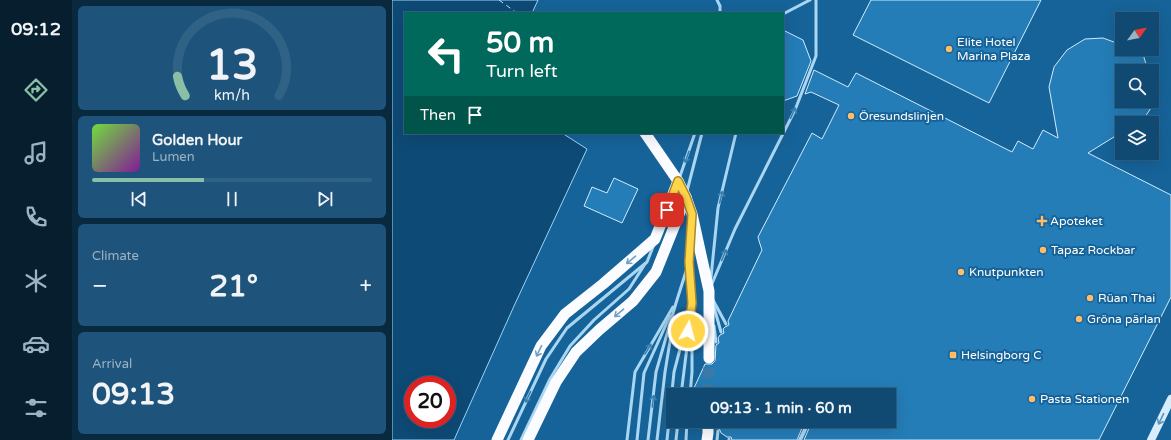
<!DOCTYPE html>
<meta charset="utf-8">
<style>
:root{--surface:#104a73;--page:#1e547b;--text:#f1f3f6;--muted:#9cb3c4;--line:#306285;--accent:#8abfa5}
body{margin:0;font-family:"Varela Round",sans-serif;background:var(--page);color:var(--text);height:100vh;display:flex;flex-direction:column;font-size:15px;white-space:nowrap}
*{box-sizing:border-box;margin:0}
p{font-size:13px;color:var(--muted)}
.icon{flex:none;width:22px;height:22px;fill:none;stroke:currentColor;stroke-width:2;stroke-linecap:round;stroke-linejoin:round}
.map{position:relative;flex:1;overflow:hidden}
.details{display:flex;flex-direction:column;gap:6px;padding:6px;background:#09293f;width:320px}
.details>*{flex:none}
.guide{position:absolute;left:12px;top:12px;width:380px;height:122px;border-radius:0px;box-shadow:0 4px 16px #0002,0 0 0 1px var(--line);background:#00695c;color:#fff;overflow:hidden}
.needle{width:26px;rotate:57deg}
.buttons{position:absolute;left:723px;top:12px;display:grid;gap:8px}
.buttons a{display:grid;place-items:center;width:44px;height:44px;border-radius:0px;background:var(--surface);box-shadow:0 4px 16px #0002,0 0 0 1px var(--line);font-size:20px}
.speed{position:absolute;left:12px;top:376px;display:flex;gap:8px;font-size:20px;font-weight:700;text-align:center}
.speed>*{display:grid;place-content:center;width:52px;height:52px;border-radius:50%;background:var(--surface);box-shadow:0 4px 16px #0002,0 0 0 1px var(--line);line-height:1}
.speed .limit{border:6px solid #d22;background:#fff;color:#111}
.pin{position:absolute;display:grid;place-items:center;width:34px;height:34px;color:#fff;margin:-17px;border-radius:8px;box-shadow:0 2px 6px #0006}
.me{position:absolute;width:44px;margin:-22px;rotate:7deg;stroke-linejoin:round;filter:drop-shadow(0 0 3px #0008)}
.turn{display:flex;align-items:center;gap:14px;height:84px;padding:0 16px;font-size:18px}
.turn .icon{width:52px;height:52px;stroke-width:2.5}
.turn b{display:block;font-size:28px;line-height:34px}
.then{display:flex;align-items:center;height:38px;padding:0 16px;background:#0003;gap:8px;font-size:15px}
.big{font-size:30px;font-weight:700;line-height:1.1}
.details .tile{flex:1;display:flex;flex-direction:column;justify-content:center;gap:6px;min-width:0;padding:0 14px;border-radius:6px;background:var(--page)}
.details .dial{align-items:center;gap:0}
.dial svg{height:104px;overflow:visible;fill:none;stroke:var(--line);stroke-width:7;stroke-linecap:round;text-anchor:middle}
.dial text{fill:var(--text);stroke:none}
.song{display:flex;align-items:center;gap:12px}
.cover{width:48px;height:48px;border-radius:6px;background:linear-gradient(135deg,hsl(100 70% 55%),hsl(290 70% 35%))}
.played{height:4px;border-radius:2px;background:linear-gradient(90deg,var(--accent) 40%,var(--line) 40%)}
.keys{display:flex;justify-content:space-around;direction:ltr}
.heat{display:flex;justify-content:space-between;align-items:center;font-size:22px;direction:ltr}
.trip{position:absolute;left:274px;top:388px;width:230px;height:40px;border-radius:0px;background:var(--surface);box-shadow:0 4px 16px #0002,0 0 0 1px var(--line);font-weight:700;line-height:40px;text-align:center}
main{display:flex;flex:1;min-height:0}
.tab-bar{display:flex;flex-direction:column;width:72px;justify-content:space-around;align-items:center;background:#061e2e;color:var(--muted)}
.tab-bar .icon{width:28px;height:28px}
.tab-bar .active{color:var(--accent)}
.tab-bar b{font-size:18px;color:var(--text)}
.map>svg:first-child{display:block}
.water{fill:#0e4a76;stroke:#9cd3f5;fill-rule:evenodd}
.lines{fill:none;stroke-linecap:round;stroke-linejoin:round}
.ferry{stroke:#b6dff9;stroke-width:1;stroke-dasharray:5 4;stroke-linecap:butt}
.building{fill:#247db7;stroke:#d1ebfc}
.trunk-tunnel{stroke:#397aa8;stroke-width:11;stroke-dasharray:11 5.5;stroke-linecap:butt}
.service{stroke:#a9d6f2;stroke-width:3}
.minor{stroke:#a9d6f2;stroke-width:4}
.secondary{stroke:#d8edfc;stroke-width:8}
.trunk{stroke:#fafcff;stroke-width:11}
.oneway{stroke:#3b80af}
.oneway2{stroke:#71a0c2}
.oneway3{stroke:#5a93bc}
.route-casing{stroke:#a68a30;stroke-width:10}
.route{stroke:#ffd54a;stroke-width:7}
.poi-dot{fill:#ffbd6a;stroke:#166399;stroke-width:1.5}
.labels{text-anchor:middle;dominant-baseline:central;stroke-width:4;stroke-linejoin:round;paint-order:stroke}
.poi-label{font-size:12px;fill:#fff;stroke:#166399;text-anchor:start}
</style>
<main>
<nav class="tab-bar">
<b>09:12</b>
<svg class="icon active" aria-label="directions" viewBox="0 0 24 24"><path d="M12 3l9 9-9 9-9-9zM9 14v-3h6M13 9l2 2-2 2"/></svg>
<svg class="icon" aria-label="music" viewBox="0 0 24 24"><path d="M9 18V5l10-2v13"/><circle cx="6" cy="18" r="3"/><circle cx="16" cy="16" r="3"/></svg>
<svg class="icon" aria-label="phone" viewBox="0 0 24 24"><path d="M5 4h4l2 5-3 2q2 4 5 5l2-3 5 2v4C11 20 4 13 5 4z"/></svg>
<svg class="icon" aria-label="climate" viewBox="0 0 24 24"><path d="M12 3v18M4 7l16 10M4 17L20 7"/></svg>
<svg class="icon" aria-label="car" viewBox="0 0 24 24"><path d="M5 17H2v-5l4-1 3-4h7l3 4 3 1v5h-3M9 17h6M6 11h13"/><circle cx="7" cy="17" r="2"/><circle cx="17" cy="17" r="2"/></svg>
<svg class="icon" aria-label="filters" viewBox="0 0 24 24"><path d="M4 7h16M4 17h16"/><circle cx="9" cy="7" r="2"/><circle cx="15" cy="17" r="2"/></svg>
</nav>
<section class="details">
<div class="tile dial"><svg viewBox="0 0 100 80">
<path d="M14 69A42 42 0 1 1 86 69"/>
<path d="M14 69A42 42 0 0 1 8 54" stroke="#8abfa5"/>
<text x="50" y="56" font-size="32" font-weight="700">13</text>
<text x="50" y="72" font-size="11">km/h</text>
</svg></div>
<div class="tile">
<div class="song"><i class="cover"></i><div><b>Golden Hour</b><p>Lumen</p></div></div>
<div class="played"></div>
<div class="keys"><svg class="icon" aria-label="previous" viewBox="0 0 24 24"><path d="M18 5L8 12l10 7zM5 5v14"/></svg><svg class="icon" aria-label="pause" viewBox="0 0 24 24"><path d="M8 5v14M16 5v14"/></svg><svg class="icon" aria-label="next" viewBox="0 0 24 24"><path d="M6 5l10 7-10 7zM19 5v14"/></svg></div>
</div>
<div class="tile"><p>Climate</p>
<div class="heat"><a>−</a><b class="big">21°</b><a>+</a></div>
</div>
<div class="tile"><p>Arrival</p><b class="big">09:13</b></div>
</section>
<div class="map">
<svg width="779" height="440" viewBox="0 0 779 440">
<rect width="100%" height="100%" fill="#166399"/>
<path class="water" d="M0,0h146l-6,13h-127v120h157l25,16 -73,157 -60,134h-62zM21,385h34v34h-34z"/>
<g class="lines">
<polyline class="ferry" points="107,0 125,13"/>
</g>
<g class="building">
<polygon points="479,0 649,0 597,103 461,35"/>
<polygon points="391,30 411,40 419,61 405,96 391,101"/>
<polygon points="711,38 730,45 730,49 739,49 751,54 756,71 730,71 730,101 760,101 760,86 762,94 759,108 753,117 743,123 730,123 730,132 696,153 779,195 779,297 707,440 412,440 420,421 497,421 497,395 301,395 302,388 313,364 320,364 323,361 324,345 327,343 326,338 328,335 332,333 331,329 333,327 337,325 336,321 370,250 367,241 366,237 420,133 430,139 447,105 419,92 413,94 422,70 456,87 464,73 620,152 626,141 641,149 651,130 666,138 657,87 662,67 675,50 693,39"/>
<polygon points="222,178 246,189 230,223 192,206 200,187 215,193"/>
<polygon points="323,421 413,421 405,440 340,440 339,437 335,437 329,433 327,428 323,428"/>
</g>
<g class="lines">
<polyline class="trunk-tunnel" points="316,395 317,358"/>
<g class="service">
<polyline points="325,0 328,6 328,13"/>
<polyline points="391,14 418,0"/>
<polyline points="287,179 303,133"/>
<polyline points="295,191 310,133"/>
<polyline points="298,264 300,304"/>
<polyline points="319,277 326,208 344,133"/>
<polyline points="319,286 343,229 403,110 424,56 424,0"/>
<polyline points="321,300 334,324"/>
<polyline points="322,307 329,332"/>
<polyline points="322,326 324,342"/>
<polyline points="289,395 299,315"/>
<polyline points="298,395 300,372 300,309"/>
<polyline points="116,440 154,359 175,328 255,262 261,247"/>
<polyline points="129,440 158,379 178,346 202,320 237,289 253,264"/>
<polyline points="235,440 243,372 281,307"/>
<polyline points="245,440 252,373 278,316"/>
<polyline points="256,440 264,372 284,303 297,262 299,231"/>
<polyline points="265,440 273,372 282,317"/>
<polyline points="275,440 282,372 300,303"/>
<polyline points="284,440 286,421"/>
<polyline points="294,440 295,421"/>
<polyline points="325,440 326,431"/>
<polyline points="337,440 337,439"/>
</g>
<polyline class="minor" points="408,440 417,421"/>
<polyline class="secondary" points="759,440 779,399"/>
<g class="trunk">
<polyline points="253,133 286,181 294,197 300,214 317,291 317,358"/>
<polyline points="105,440 149,346 173,314 211,284 263,239 286,181"/>
<polyline points="136,440 164,382 184,352 207,330 241,301 264,272 294,197"/>
<polyline points="315,440 316,433 316,423"/>
</g>
</g>
<defs><path id="oneway-shaft" d="M-6 0H5M1.5-3L5.5 0L1.5 3" fill="none" stroke-width="1.6" stroke-linecap="round" stroke-linejoin="round"/></defs>
<g class="oneway">
<use href="#oneway-shaft" transform="translate(401 113) rotate(-65)"/>
<use href="#oneway-shaft" transform="translate(295 157) rotate(109)"/>
<use href="#oneway-shaft" transform="translate(329 197) rotate(-77)"/>
<use href="#oneway-shaft" transform="translate(332 255) rotate(-67)"/>
<use href="#oneway-shaft" transform="translate(256 349) rotate(-59)"/>
<use href="#oneway-shaft" transform="translate(136 397) rotate(115)"/>
<use href="#oneway-shaft" transform="translate(261 401) rotate(-83)"/>
</g>
<g class="oneway2">
<use href="#oneway-shaft" transform="translate(239 260) rotate(140)"/>
<use href="#oneway-shaft" transform="translate(227 313) rotate(140)"/>
<use href="#oneway-shaft" transform="translate(147 351) rotate(116)"/>
</g>
<use class="oneway3" href="#oneway-shaft" transform="translate(769 419) rotate(116)"/>
<g class="lines">
<defs>
<polyline id="route" points="275,210 286,181 294,197 300,214 297,262 300,303 296,331"/>
</defs>
<use href="#route" class="route-casing"/>
<use href="#route" class="route"/>
</g>
<g class="poi-dot">
<circle cx="557" cy="49" r="4"/>
<circle cx="459" cy="116" r="4"/>
<path d="M648 215h4v4h4v4h-4v4h-4v-4h-4v-4h4z"/>
<circle cx="651" cy="250" r="4"/>
<circle cx="569" cy="272" r="4"/>
<circle cx="698" cy="298" r="4"/>
<circle cx="687" cy="319" r="4"/>
<rect x="557" y="351" width="8" height="8" rx="2"/>
<circle cx="640" cy="399" r="4"/>
</g>
<g class="labels">
<g class="poi-label">
<text x="565" y="42">Elite Hotel<tspan x="565" dy="14">Marina Plaza</tspan></text>
<text x="467" y="116">Öresundslinjen</text>
<text x="658" y="221">Apoteket</text>
<text x="659" y="250">Tapaz Rockbar</text>
<text x="577" y="272">Knutpunkten</text>
<text x="706" y="298">Rüan Thai</text>
<text x="695" y="319">Gröna pärlan</text>
<text x="569" y="355">Helsingborg C</text>
<text x="648" y="399">Pasta Stationen</text>
</g>
</g>
</svg>
<div class="buttons">
<a><svg class="needle" viewBox="-14 -14 28 28"><path d="M0-13l5 13h-10z" fill="#e53935"/><path d="M0 13l5-13h-10z" fill="#9cb3c4"/></svg></a>
<a><svg class="icon" aria-label="search" viewBox="0 0 24 24"><circle cx="10" cy="10" r="6"/><path d="M15 15l6 6"/></svg></a>
<a><svg class="icon" aria-label="layers" viewBox="0 0 24 24"><path d="M12 4l9 5-9 5-9-5zM3 14l9 5 9-5"/></svg></a>
</div>
<div class="speed"><div class="limit">20</div></div>
<div class="pin" style="left:275px;top:210px;background:#d93025"><svg class="icon" aria-label="arrive" viewBox="0 0 24 24"><path d="M6 21V4h12l-3 4 3 4H6"/></svg></div>
<svg class="me" style="left:296px;top:331px" viewBox="-20 -20 40 40"><circle r="17" fill="#ffd54a" stroke="#fff" stroke-width="3"/><path d="M0-11L8 9 0 5-8 9z" fill="#fff"/></svg>
<div class="trip">09:13 · 1 min · 60 m</div>
<div class="guide">
<div class="turn"><svg class="icon" aria-label="left" viewBox="0 0 24 24"><path d="M17 20v-9H6M10 6l-5 5 5 5"/></svg><div><b>50 m</b>Turn left</div></div>
<div class="then">Then<svg class="icon" aria-label="arrive" viewBox="0 0 24 24"><path d="M6 21V4h12l-3 4 3 4H6"/></svg></div>
</div>
</div>
</main>
